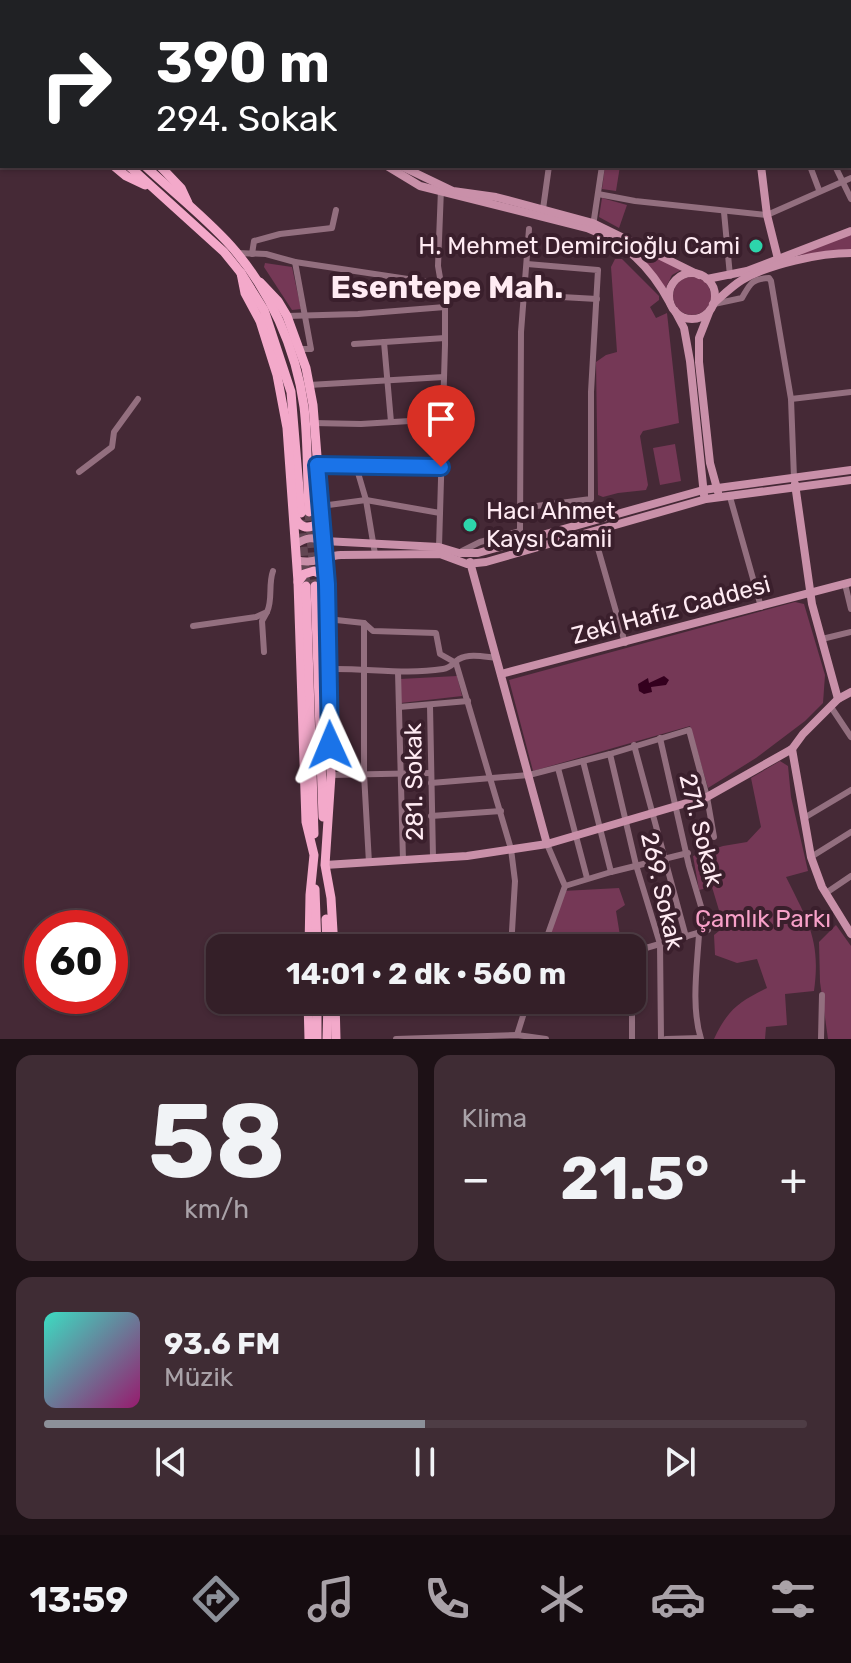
<!DOCTYPE html>
<html lang="tr">
<meta charset="utf-8">
<style>
:root{--surface:#341f28;--page:#3f2c34;--text:#f1f3f6;--muted:#a9a2a8;--line:#4e3d45;--accent:#8c9099}
body{margin:0;font-family:Rubik,sans-serif;background:var(--page);color:var(--text);height:100vh;display:flex;flex-direction:column;font-size:30px;white-space:nowrap}
*{box-sizing:border-box;margin:0}
p{font-size:26px;color:var(--muted)}
.icon{flex:none;width:44px;height:44px;fill:none;stroke:currentColor;stroke-width:2;stroke-linecap:round;stroke-linejoin:round}
.map{position:relative;height:1039px;overflow:hidden}
.sheet{display:flex;flex-direction:column;gap:16px;padding:16px;background:#1d1116;flex:1}
.sheet>*{flex:none}
.top-card{position:absolute;left:0px;top:0px;width:852px;height:168px;box-shadow:0 2px 6px #0004,0 0 0 2px var(--line);background:#202124;color:#fff;overflow:hidden}
.speed{position:absolute;left:24px;top:910px;display:flex;gap:16px;font-size:40px;font-weight:700;text-align:center}
.speed>*{display:grid;place-content:center;width:104px;height:104px;border-radius:50%;background:var(--surface);box-shadow:0 2px 6px #0004,0 0 0 2px var(--line);line-height:1}
.speed .limit{border:12px solid #d22;background:#fff;color:#111}
.pin{position:absolute;display:grid;place-items:center;width:68px;height:68px;color:#fff;margin:-82px -34px;border-radius:50% 50% 50% 0;rotate:-45deg;box-shadow:0 0 8px #0007}
.pin .icon{rotate:45deg}
.me{position:absolute;width:88px;margin:-44px;rotate:359deg;stroke-linejoin:round;filter:drop-shadow(0 0 6px #0008)}
.turn{display:flex;align-items:center;gap:28px;height:168px;padding:0 24px;font-size:36px}
.turn .icon{width:104px;height:104px;stroke-width:2.5}
.turn b{display:block;font-size:56px;line-height:68px}
.big{font-size:60px;font-weight:700;line-height:1.1}
.sheet .widget{flex:1;display:flex;flex-direction:column;justify-content:center;gap:12px;min-width:0;padding:0 28px;border-radius:16px;background:var(--page)}
.sheet .dial{align-items:center;gap:0}
.dial b{font-size:104px;line-height:1}
.song{display:flex;align-items:center;gap:24px}
.cover{width:96px;height:96px;border-radius:12px;background:linear-gradient(135deg,hsl(170 70% 55%),hsl(320 70% 35%))}
.played{height:8px;border-radius:4px;background:linear-gradient(90deg,var(--accent) 50%,var(--line) 50%)}
.keys{display:flex;justify-content:space-around;direction:ltr}
.heat{display:flex;justify-content:space-between;align-items:center;font-size:44px;direction:ltr}
.sheet .tiles{flex:1;display:grid;gap:16px;grid-template-columns:1fr 1fr}
.widget:last-child{grid-column:span 2}
.trip{position:absolute;left:206px;top:934px;width:440px;height:80px;border-radius:16px;background:var(--surface);box-shadow:0 2px 6px #0004,0 0 0 2px var(--line);font-weight:700;line-height:80px;text-align:center}
.tabs{display:flex;height:128px;justify-content:space-around;align-items:center;background:#150c10;color:var(--muted)}
.tabs .icon{width:56px;height:56px}
.tabs .active{color:var(--accent)}
.tabs b{font-size:36px;color:var(--text)}
.map>svg:first-child{display:block}
.green{fill:#753856}
.water{fill:#34001e}
.lines{fill:none;stroke-linecap:round;stroke-linejoin:round}
.primary-tunnel{stroke:#614652;stroke-width:9;stroke-dasharray:9 4.5;stroke-linecap:butt}
.highway-tunnel{stroke:#614652;stroke-width:10;stroke-dasharray:10 5;stroke-linecap:butt}
.street{stroke:#936f7f;stroke-width:6}
.secondary{stroke:#c990a9;stroke-width:8}
.primary{stroke:#f3a9ca;stroke-width:9}
.highway{stroke:#f8d3e2;stroke-width:10}
.route-casing{stroke:#114b97;stroke-width:20}
.route{stroke:#1a73e8;stroke-width:14}
.poi-dot{fill:#2dd5ab;stroke:#3a1f2c;stroke-width:3}
.labels{text-anchor:middle;dominant-baseline:central;stroke-width:8;stroke-linejoin:round;paint-order:stroke}
.poi-label{font-size:24px;fill:#ffebf3;stroke:#3a1f2c;text-anchor:end}
.street-label{font-size:24px;fill:#ffebf3;stroke:#3a1f2c}
.park-label{font-size:24px;fill:#f7a0c8;stroke:#3a1f2c}
.district-label{font-size:32px;font-weight:bold;fill:#ffebf3;stroke:#3a1f2c}
</style>
<div class="map">
<svg width="851" height="1039" viewBox="0 0 851 1039">
<rect width="100%" height="100%" fill="#452936"/>
<g class="green">
<polygon points="605,166 620,166 616,191 602,189"/>
<polygon points="602,198 627,205 619,228 599,217"/>
<polygon points="851,234 851,249 792,256"/>
<polygon points="614,236 683,269 672,275 665,289 644,260"/>
<polygon points="615,259 622,259 659,296 659,300 650,307 656,318 667,313 679,423 643,431 640,436 648,485 646,490 618,493 603,497 598,495 596,362 606,355 617,352 611,267"/>
<polygon points="265,263 292,267 301,309 292,310 264,267"/>
<circle cx="692" cy="296" r="19"/>
<polygon points="675,444 681,481 660,485 653,448"/>
<polygon points="795,602 804,604 825,675 823,703 805,721 756,758 708,788 690,726 533,771 509,680"/>
<polygon points="457,676 462,696 401,703 400,679"/>
<path d="M780,761l8,5 3,31 17,74 -22,6c22,44 35,64 28,114l-29,3 2,31 -21,2 -1,12h-51c14,-30 25,-37 53,-51l-10,-29 -20,4 -22,-8 -1,-20 10,-8 -12,-40 -13,3 -6,-34 30,-10 24,-4 14,-15 -10,-49z"/>
<polygon points="619,888 625,905 616,911 622,948 547,948 563,891"/>
<polygon points="836,925 851,946 851,1039 828,1039 820,982 819,942"/>
</g>
<polygon class="water" points="664,676 669,680 666,685 651,687 652,692 644,694 639,691 638,684 648,678 649,683"/>
<g class="lines">
<g class="primary-tunnel">
<polyline points="0,15 2,15"/>
<polyline points="0,39 2,39"/>
<polyline points="309,512 315,586"/>
<polyline points="301,520 306,586"/>
</g>
<g class="highway-tunnel">
<polyline points="0,85 2,84"/>
<polyline points="0,94 2,93"/>
<polyline points="0,109 2,109"/>
</g>
<g class="street">
<polyline points="323,0 327,2"/>
<polyline points="341,0 348,2"/>
<polyline points="495,2 556,2"/>
<polyline points="748,2 763,0"/>
<polyline points="850,132 851,131"/>
<polyline points="810,166 819,190"/>
<polyline points="835,166 851,199"/>
<polyline points="598,194 635,201 767,215 851,178"/>
<polyline points="543,209 549,166"/>
<polyline points="724,212 730,276"/>
<polyline points="593,226 602,166"/>
<polyline points="237,253 266,254 295,262 441,284"/>
<polyline points="252,254 254,241 280,234 332,228 336,210"/>
<polyline points="295,262 311,349 299,349"/>
<polyline points="526,295 597,299"/>
<path d="M714,304l28,-6c8,-14 9,-19 27,-20l2,3 20,118 3,79"/>
<polyline points="287,316 358,314 445,307"/>
<polyline points="384,342 391,422"/>
<polyline points="354,344 445,338"/>
<polyline points="309,385 444,377"/>
<polyline points="791,399 851,392"/>
<polyline points="313,423 361,424 442,419"/>
<polyline points="317,465 441,467"/>
<polyline points="356,466 366,500 375,554"/>
<polyline points="79,472 112,447 114,432 138,399"/>
<polyline points="730,497 761,607"/>
<polyline points="321,506 366,500 440,513"/>
<polyline points="521,508 591,499 591,392 598,270 527,264"/>
<polyline points="593,531 625,643"/>
<polyline points="439,547 445,345 445,307 438,266 441,189"/>
<polyline points="462,551 480,542 520,531 521,332 529,229"/>
<polyline points="845,584 851,609"/>
<polyline points="327,619 364,623 373,631 436,633 440,654 456,663 511,849 515,881 511,948"/>
<polyline points="364,623 364,774 369,863"/>
<path d="M193,626l63,-9 11,-5c6,-12 1,-27 6,-41"/>
<polyline points="822,639 851,632"/>
<polyline points="264,652 262,621 267,612"/>
<path d="M329,669c38,-1 76,6 114,0 8,-1 10,-6 16,-10 11,-6 26,-2 38,-1"/>
<polyline points="398,672 403,860"/>
<polyline points="430,706 433,857"/>
<polyline points="399,707 468,701"/>
<polyline points="831,707 851,737"/>
<polyline points="634,745 686,937"/>
<polyline points="610,754 636,865 660,944 661,1039"/>
<polyline points="583,761 611,872"/>
<polyline points="558,768 587,878"/>
<polyline points="331,775 431,773"/>
<polyline points="431,783 529,775 610,754 689,730 707,797 714,837"/>
<polyline points="431,816 501,811"/>
<polyline points="804,818 851,790"/>
<polyline points="811,857 851,832"/>
<polyline points="565,886 611,872 688,853"/>
<polyline points="826,893 851,876"/>
<path d="M699,934c-2,33 -8,73 2,105"/>
<polyline points="543,948 565,886 547,844"/>
<polyline points="632,952 708,930 689,866 660,738"/>
<polyline points="632,1000 632,1039"/>
<polyline points="517,1035 528,1000 531,1000"/>
<polyline points="396,1039 517,1035 546,1039"/>
<polyline points="666,1039 700,1038"/>
<polyline points="821,1039 822,995"/>
</g>
<g class="secondary">
<polyline points="101,0 101,2"/>
<polyline points="108,0 109,2"/>
<polyline points="850,71 851,71"/>
<path d="M387,166l33,20 167,42c39,15 63,38 83,75"/>
<polyline points="401,166 453,191 496,197 593,223 699,275"/>
<polyline points="761,166 767,215 779,263"/>
<circle cx="692" cy="296" r="23"/>
<polyline points="707,279 747,271 851,231"/>
<path d="M713,304c9,-8 19,-18 29,-24 27,-16 78,-27 109,-27"/>
<polyline points="710,310 699,338 699,362 710,463 718,492"/>
<polyline points="675,311 684,328 690,361 704,495"/>
<polyline points="795,484 812,604 838,699"/>
<path d="M296,544c10,-6 16,-8 28,-3l115,6 20,6h19l225,-63 148,-20"/>
<path d="M297,560c15,5 28,-4 44,-5l99,-1 27,10 19,-2 220,-63 145,-19"/>
<polyline points="470,562 547,844"/>
<polyline points="501,674 851,582"/>
<polyline points="792,749 811,857 822,887 851,934"/>
<polyline points="325,865 467,856 547,844 707,797 792,749 803,734 838,699 851,692"/>
</g>
<g class="primary">
<polyline points="0,1 2,4"/>
<polyline points="0,20 2,23"/>
<polyline points="0,132 2,133"/>
<polyline points="114,166 126,176 145,185"/>
<polyline points="129,166 224,252 241,273 264,310 291,392 301,513"/>
<path d="M145,166c28,26 60,51 86,80 39,44 65,102 73,161 4,34 3,70 5,105"/>
<polyline points="160,166 181,188 188,203"/>
<polyline points="241,273 245,293 260,321 277,375 287,428 298,582 306,822 314,855 310,895 309,948"/>
<polyline points="260,282 278,301 287,316 306,368 313,405 327,584 331,775 325,865 331,898 334,948"/>
<path d="M295,517c4,10 12,13 22,7l4,-8"/>
<polyline points="298,582 304,574 314,571 321,574 326,580"/>
<polyline points="306,586 314,834"/>
<polyline points="315,586 323,817"/>
<polyline points="315,889 317,948"/>
<polyline points="326,919 327,948"/>
<polyline points="308,1000 309,1039"/>
<polyline points="335,1000 336,1039"/>
<polyline points="317,1039 317,1000"/>
<polyline points="327,1039 328,1000"/>
</g>
<g class="highway">
<polyline points="17,0 19,2"/>
<polyline points="49,0 53,2"/>
<polyline points="166,2 170,0"/>
<polyline points="184,2 188,0"/>
<polyline points="204,2 209,0"/>
<polyline points="221,2 225,0"/>
<polyline points="0,114 2,116"/>
</g>
</g>
<g class="lines">
<defs>
<polyline id="route" points="330,745 327,584 317,465 441,467"/>
</defs>
<use href="#route" class="route-casing"/>
<use href="#route" class="route"/>
</g>
<g class="poi-dot">
<circle cx="756" cy="246" r="8"/>
<circle cx="470" cy="525" r="8"/>
</g>
<g class="labels">
<g class="poi-label">
<text x="740" y="246">H. Mehmet Demircioğlu Cami</text>
<text x="486" y="511" text-anchor="start">Hacı Ahmet<tspan x="486" dy="28">Kaysı Camii</tspan></text>
</g>
<g class="street-label">
<text transform="translate(671 610) rotate(-15)">Zeki Hafız Caddesi</text>
<text transform="translate(414 782) rotate(-91)">281. Sokak</text>
<text transform="translate(701 830) rotate(76)">271. Sokak</text>
<text transform="translate(662 891) rotate(77)">269. Sokak</text>
</g>
<g class="park-label">
<text x="763" y="919">Çamlık Parkı</text>
</g>
<g class="district-label">
<text x="447" y="287">Esentepe Mah.</text>
</g>
</g>
</svg>
<div class="speed"><div class="limit">60</div></div>
<div class="pin" style="left:441px;top:467px;background:#d93025"><svg class="icon" aria-label="arrive" viewBox="0 0 24 24"><path d="M6 21V4h12l-3 4 3 4H6"/></svg></div>
<svg class="me" style="left:330px;top:745px" viewBox="-20 -20 40 40"><path d="M0-17L14 15 0 8-14 15z" fill="#1a73e8" stroke="#fff" stroke-width="4"/></svg>
<div class="trip">14:01 · 2 dk · 560 m</div>
<div class="top-card">
<div class="turn"><svg class="icon" aria-label="right" viewBox="0 0 24 24"><path d="M7 20v-9h11M14 6l5 5-5 5"/></svg><div><b>390 m</b>294. Sokak</div></div>
</div>
</div>
<section class="sheet">
<div class="tiles">
<div class="widget dial"><b>58</b><p>km/h</p></div>
<div class="widget"><p>Klima</p>
<div class="heat"><a>−</a><b class="big">21.5°</b><a>+</a></div>
</div>
<div class="widget">
<div class="song"><i class="cover"></i><div><b>93.6 FM</b><p>Müzik</p></div></div>
<div class="played"></div>
<div class="keys"><svg class="icon" aria-label="previous" viewBox="0 0 24 24"><path d="M18 5L8 12l10 7zM5 5v14"/></svg><svg class="icon" aria-label="pause" viewBox="0 0 24 24"><path d="M8 5v14M16 5v14"/></svg><svg class="icon" aria-label="next" viewBox="0 0 24 24"><path d="M6 5l10 7-10 7zM19 5v14"/></svg></div>
</div>
</div>
</section>
<nav class="tabs">
<b>13:59</b>
<svg class="icon active" aria-label="directions" viewBox="0 0 24 24"><path d="M12 3l9 9-9 9-9-9zM9 14v-3h6M13 9l2 2-2 2"/></svg>
<svg class="icon" aria-label="music" viewBox="0 0 24 24"><path d="M9 18V5l10-2v13"/><circle cx="6" cy="18" r="3"/><circle cx="16" cy="16" r="3"/></svg>
<svg class="icon" aria-label="phone" viewBox="0 0 24 24"><path d="M5 4h4l2 5-3 2q2 4 5 5l2-3 5 2v4C11 20 4 13 5 4z"/></svg>
<svg class="icon" aria-label="climate" viewBox="0 0 24 24"><path d="M12 3v18M4 7l16 10M4 17L20 7"/></svg>
<svg class="icon" aria-label="car" viewBox="0 0 24 24"><path d="M5 17H2v-5l4-1 3-4h7l3 4 3 1v5h-3M9 17h6M6 11h13"/><circle cx="7" cy="17" r="2"/><circle cx="17" cy="17" r="2"/></svg>
<svg class="icon" aria-label="filters" viewBox="0 0 24 24"><path d="M4 7h16M4 17h16"/><circle cx="9" cy="7" r="2"/><circle cx="15" cy="17" r="2"/></svg>
</nav>
